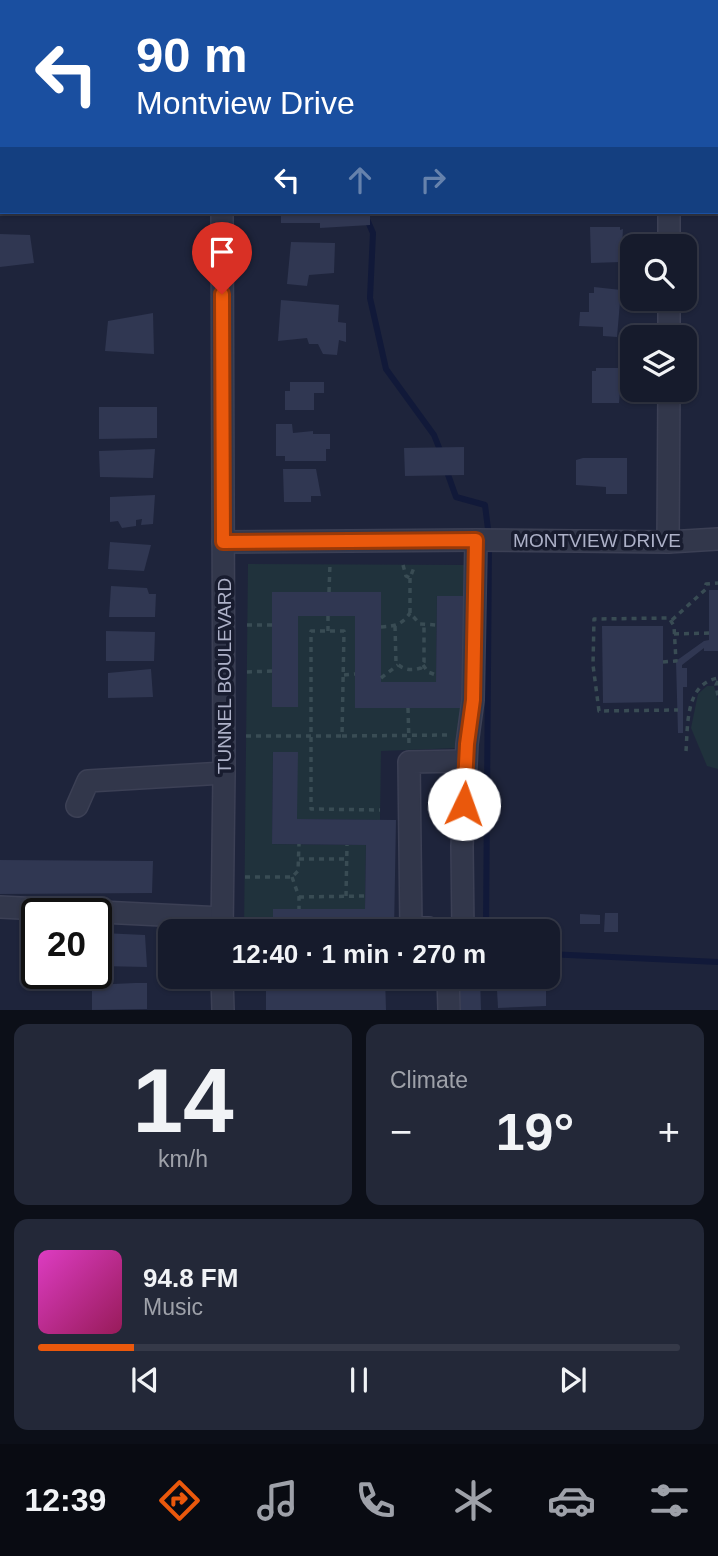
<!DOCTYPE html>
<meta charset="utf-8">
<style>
:root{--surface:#161b2c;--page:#232838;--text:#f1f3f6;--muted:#9ea1a9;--line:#353948;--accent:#ea580c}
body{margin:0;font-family:Helvetica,sans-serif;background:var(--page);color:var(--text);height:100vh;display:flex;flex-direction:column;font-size:26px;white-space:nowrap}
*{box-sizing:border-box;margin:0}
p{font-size:23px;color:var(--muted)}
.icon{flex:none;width:38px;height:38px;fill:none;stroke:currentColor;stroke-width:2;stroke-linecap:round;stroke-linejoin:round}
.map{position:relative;height:1010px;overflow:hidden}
.sheet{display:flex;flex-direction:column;gap:14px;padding:14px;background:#0c0f18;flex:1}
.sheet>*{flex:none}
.guide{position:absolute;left:0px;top:0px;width:719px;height:214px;box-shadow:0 2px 5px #0004,0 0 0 2px var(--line);background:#1a4fa0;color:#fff;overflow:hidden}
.fabs{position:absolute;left:620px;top:234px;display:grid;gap:14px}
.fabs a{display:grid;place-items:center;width:77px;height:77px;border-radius:14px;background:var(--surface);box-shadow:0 2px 5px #0004,0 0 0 2px var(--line);font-size:35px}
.speed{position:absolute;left:21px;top:898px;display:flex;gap:14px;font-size:35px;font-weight:700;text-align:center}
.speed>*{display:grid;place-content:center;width:91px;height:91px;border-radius:50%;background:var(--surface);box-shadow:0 2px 5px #0004,0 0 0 2px var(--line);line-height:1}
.speed .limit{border:4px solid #111;border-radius:10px;background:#fff;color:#111}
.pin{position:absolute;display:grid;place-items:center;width:60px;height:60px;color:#fff;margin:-72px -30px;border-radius:50% 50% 50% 0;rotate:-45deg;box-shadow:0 0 7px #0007}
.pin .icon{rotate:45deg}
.me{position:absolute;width:77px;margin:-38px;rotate:3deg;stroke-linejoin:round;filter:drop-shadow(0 0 5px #0008)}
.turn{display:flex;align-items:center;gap:24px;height:147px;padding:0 21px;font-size:32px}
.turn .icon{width:91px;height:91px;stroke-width:2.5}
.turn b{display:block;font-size:49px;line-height:60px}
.lanes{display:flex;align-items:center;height:66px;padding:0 21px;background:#0003;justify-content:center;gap:35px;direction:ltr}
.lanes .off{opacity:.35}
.big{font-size:52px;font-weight:800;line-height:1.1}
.sheet .widget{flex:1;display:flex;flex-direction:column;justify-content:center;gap:10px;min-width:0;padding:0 24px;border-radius:14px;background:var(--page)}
.sheet .dial{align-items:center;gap:0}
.dial b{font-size:91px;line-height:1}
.song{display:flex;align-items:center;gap:21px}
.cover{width:84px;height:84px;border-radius:10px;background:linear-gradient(135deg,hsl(310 70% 55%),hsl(330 70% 35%))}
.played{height:7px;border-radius:4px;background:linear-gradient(90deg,var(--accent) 15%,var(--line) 15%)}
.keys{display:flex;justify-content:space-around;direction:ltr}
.heat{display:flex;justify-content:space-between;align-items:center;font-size:38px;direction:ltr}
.sheet .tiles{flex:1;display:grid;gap:14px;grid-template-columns:1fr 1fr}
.widget:last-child{grid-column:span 2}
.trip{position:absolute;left:158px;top:919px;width:402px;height:70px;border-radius:14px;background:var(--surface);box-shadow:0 2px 5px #0004,0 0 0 2px var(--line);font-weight:800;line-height:70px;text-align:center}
.menu{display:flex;height:112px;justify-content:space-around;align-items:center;background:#090b12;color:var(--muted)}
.menu .icon{width:49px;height:49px}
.menu .active{color:var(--accent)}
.menu b{font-size:32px;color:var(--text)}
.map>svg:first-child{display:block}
.green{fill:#20323c;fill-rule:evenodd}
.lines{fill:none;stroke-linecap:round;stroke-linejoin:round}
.stream{stroke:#111939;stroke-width:6}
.building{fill:#303752}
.minor-casing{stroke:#3c4055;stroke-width:24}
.path{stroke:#394c54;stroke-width:3.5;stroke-dasharray:5 5;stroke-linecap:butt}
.minor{stroke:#32374b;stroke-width:21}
.route-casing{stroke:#983908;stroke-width:18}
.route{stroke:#ea580c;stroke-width:12}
.labels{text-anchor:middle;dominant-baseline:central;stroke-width:7;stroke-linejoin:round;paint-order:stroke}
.street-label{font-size:19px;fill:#adb1c8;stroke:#181c2f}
</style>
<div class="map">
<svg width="718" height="1010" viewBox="0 0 718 1010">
<rect width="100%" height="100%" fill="#1e243b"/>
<g class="green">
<path d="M248,564l216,1c5,61 6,123 -5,183l-78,3 -1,69 -83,-1v-67h-24l-1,92 94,1 -1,64h-91l-1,22h-29zM273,592h108v90h55l1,-86h26l-1,112h-107v-92h-57v91h-26z"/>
<polygon points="707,686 714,686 718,700 718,769 707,766 691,728 698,694"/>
</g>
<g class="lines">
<g class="stream">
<polyline points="0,173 2,173"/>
<polyline points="359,212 366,217 373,233 370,298 386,369 434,435 442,455"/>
<polyline points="446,469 456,497 485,505 489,537 486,931"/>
<polyline points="548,954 718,962"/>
</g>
</g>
<g class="building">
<polygon points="281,212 370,212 370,225 320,228 320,223 281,223"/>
<polygon points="590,227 620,227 620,230 623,229 621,262 591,263"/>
<polygon points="0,234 30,235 34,263 0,267"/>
<polygon points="291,242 335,243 334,273 309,275 307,286 287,284"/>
<polygon points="594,287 621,290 617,337 603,336 603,327 579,326 580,312 589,312 589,293 594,293"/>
<polygon points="281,300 339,305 338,322 346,323 346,342 339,340 337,355 323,354 318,344 309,344 307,338 278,341"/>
<polygon points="153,313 154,354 105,351 108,321"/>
<polygon points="596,368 622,368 619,403 592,403 592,371 596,371"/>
<polygon points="290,382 324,382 324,393 314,393 314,410 285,410 285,391 290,391"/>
<polygon points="99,407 157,407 157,438 99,439"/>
<polygon points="276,424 292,424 293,433 313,431 313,434 330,434 330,449 326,449 326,461 285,461 285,456 276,456"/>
<polygon points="464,447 464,475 405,476 404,448"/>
<polygon points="155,449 153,478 100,477 99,451"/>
<polygon points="583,458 627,458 627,494 606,494 606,487 576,485 576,460"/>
<polygon points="283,469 316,469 321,496 311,496 311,502 284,502"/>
<polygon points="155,495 153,524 141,525 142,519 136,520 136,526 122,528 118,521 110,522 110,497"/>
<polygon points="110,542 151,545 144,571 108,569"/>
<polygon points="111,586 147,588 149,594 156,594 155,617 109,617"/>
<polygon points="709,590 718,590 718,651 704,651 704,648 682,665 682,668 687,668 687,687 683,687 683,733 678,733 676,661 704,641 709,640"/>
<polygon points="272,592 381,592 381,682 436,682 437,596 463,596 463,708 355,708 355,616 298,616 298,707 272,707"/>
<polygon points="602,626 663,626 663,702 603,703"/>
<polygon points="106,631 155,632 154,661 106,661"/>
<polygon points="151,669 153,697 108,698 108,673"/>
<polygon points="273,752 298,752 297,819 396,820 394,931 273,931 273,909 365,909 366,845 272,844"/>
<polygon points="0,860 153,861 152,893 0,894"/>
<polygon points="605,913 618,913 618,932 604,932"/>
<polygon points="580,914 600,915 600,924 580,924"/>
<polygon points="102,933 145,935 147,967 100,966 100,970 96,970 96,952 98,948 101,948"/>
<polygon points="385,977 386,1010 266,1010 266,979"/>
<polygon points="454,978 480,978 481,1010 455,1010"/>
<polygon points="135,983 147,983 147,1009 92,1010 92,985"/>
<polygon points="546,988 546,1006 498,1008 497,990"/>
</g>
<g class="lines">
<defs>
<g id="minor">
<polyline points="226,2 226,0"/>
<polyline points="670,2 670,0"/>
<polyline points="0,198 2,198"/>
<polyline points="669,247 669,212"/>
<polyline points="669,338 669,299"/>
<polyline points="223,542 476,540 668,542 718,539"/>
<polyline points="668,542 669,390"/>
<polyline points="77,806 88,781 224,773"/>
<polyline points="0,907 222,918"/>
<polyline points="222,931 224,773 222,212"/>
<polyline points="429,931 429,928 411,928 409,762 466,761"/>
<polyline points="463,931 462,846 467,744 473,700 476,540"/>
<polyline points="222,976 223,1010"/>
<polyline points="448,976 449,1010"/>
</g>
</defs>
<use href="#minor" class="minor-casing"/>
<g class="path">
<polyline points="403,565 406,576 410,578 415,565"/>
<polyline points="410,578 410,613 420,624 437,625"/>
<polyline points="329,592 330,564"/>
<polyline points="328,616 328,631"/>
<polyline points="672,620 706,589 706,584 718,583"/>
<polyline points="247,625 272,625"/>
<path d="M395,626l1,37c8,7 14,8 25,5l3,-6v-37"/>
<path d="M381,627c14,-1 21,-2 29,-14"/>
<polyline points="674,634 709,633"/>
<polyline points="663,662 676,661 674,626 669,618 594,619 593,665 599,711 678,710"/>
<polyline points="423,665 428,672 436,675"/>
<polyline points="247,672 272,671"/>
<polyline points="344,675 355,674"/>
<polyline points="381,678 398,665"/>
<polyline points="718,681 716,685 718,696"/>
<polyline points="408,708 409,744"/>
<polyline points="246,736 342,736 344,631 311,631 311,809 380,810"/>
<polyline points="342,736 449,735"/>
<path d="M686,751c2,-26 -1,-67 32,-73"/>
<polyline points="299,859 347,859"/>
<polyline points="245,877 292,877 298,871 299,844"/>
<polyline points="292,877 299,897 299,909"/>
<polyline points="346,896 347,845"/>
<polyline points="299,897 365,896"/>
</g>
<use href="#minor" class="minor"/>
</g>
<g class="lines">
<defs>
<polyline id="route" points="222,294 223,542 476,540 473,700 467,744 464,804"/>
</defs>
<use href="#route" class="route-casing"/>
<use href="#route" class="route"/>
</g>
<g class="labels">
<g class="street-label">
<text x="597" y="540">MONTVIEW DRIVE</text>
<text transform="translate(224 676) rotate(-90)">TUNNEL BOULEVARD</text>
</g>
</g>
</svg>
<div class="fabs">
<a><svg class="icon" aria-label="search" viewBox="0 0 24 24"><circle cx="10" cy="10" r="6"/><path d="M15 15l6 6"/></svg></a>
<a><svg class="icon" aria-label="layers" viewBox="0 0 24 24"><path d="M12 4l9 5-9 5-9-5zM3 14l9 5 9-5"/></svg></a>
</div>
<div class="speed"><div class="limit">20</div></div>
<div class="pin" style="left:222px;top:294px;background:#d93025"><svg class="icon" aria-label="arrive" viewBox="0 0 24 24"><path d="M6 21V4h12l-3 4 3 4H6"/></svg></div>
<svg class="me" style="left:464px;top:804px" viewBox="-20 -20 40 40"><circle r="19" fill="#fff"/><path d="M0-13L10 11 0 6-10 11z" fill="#ea580c"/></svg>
<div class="trip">12:40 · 1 min · 270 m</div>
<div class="guide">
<div class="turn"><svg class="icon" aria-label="left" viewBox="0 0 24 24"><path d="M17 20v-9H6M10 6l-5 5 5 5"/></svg><div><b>90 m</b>Montview Drive</div></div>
<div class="lanes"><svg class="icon" aria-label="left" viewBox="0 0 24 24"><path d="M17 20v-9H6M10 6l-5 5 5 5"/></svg><svg class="icon off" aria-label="ahead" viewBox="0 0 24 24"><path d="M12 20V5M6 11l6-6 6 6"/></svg><svg class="icon off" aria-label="right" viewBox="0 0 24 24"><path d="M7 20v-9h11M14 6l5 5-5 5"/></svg></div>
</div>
</div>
<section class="sheet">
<div class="tiles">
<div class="widget dial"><b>14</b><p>km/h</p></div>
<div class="widget"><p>Climate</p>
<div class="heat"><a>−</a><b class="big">19°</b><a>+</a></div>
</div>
<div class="widget">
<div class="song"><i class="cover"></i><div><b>94.8 FM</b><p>Music</p></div></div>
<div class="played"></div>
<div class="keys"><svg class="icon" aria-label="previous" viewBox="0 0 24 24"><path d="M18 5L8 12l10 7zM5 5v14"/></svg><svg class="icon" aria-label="pause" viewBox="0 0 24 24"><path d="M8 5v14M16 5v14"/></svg><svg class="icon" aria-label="next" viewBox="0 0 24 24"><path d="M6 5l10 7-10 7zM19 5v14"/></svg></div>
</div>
</div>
</section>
<nav class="menu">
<b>12:39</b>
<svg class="icon active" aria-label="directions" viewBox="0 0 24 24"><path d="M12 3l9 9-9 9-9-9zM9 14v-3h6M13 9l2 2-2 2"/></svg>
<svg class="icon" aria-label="music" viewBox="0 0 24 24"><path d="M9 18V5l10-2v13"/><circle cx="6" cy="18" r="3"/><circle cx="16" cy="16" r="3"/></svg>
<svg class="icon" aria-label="phone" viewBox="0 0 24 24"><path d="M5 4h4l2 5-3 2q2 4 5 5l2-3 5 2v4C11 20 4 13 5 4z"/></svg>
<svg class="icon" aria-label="climate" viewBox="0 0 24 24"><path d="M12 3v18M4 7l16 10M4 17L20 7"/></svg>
<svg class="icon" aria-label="car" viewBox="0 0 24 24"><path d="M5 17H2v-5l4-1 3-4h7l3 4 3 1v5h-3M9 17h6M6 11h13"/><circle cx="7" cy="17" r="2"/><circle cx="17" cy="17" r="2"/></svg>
<svg class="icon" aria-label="filters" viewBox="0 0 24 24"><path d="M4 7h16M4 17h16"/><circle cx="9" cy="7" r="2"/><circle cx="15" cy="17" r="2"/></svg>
</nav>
